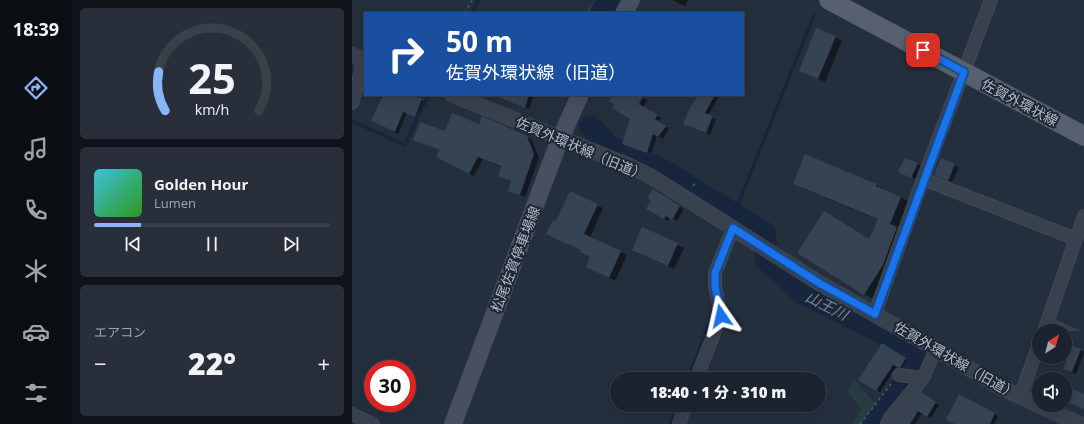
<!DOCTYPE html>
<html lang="ja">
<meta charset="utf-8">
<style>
:root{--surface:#1b232e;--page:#282f3a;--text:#f1f3f6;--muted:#a0a4aa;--line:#39404a;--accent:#8ab4f8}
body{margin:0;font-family:"Open Sans","Noto Sans JP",sans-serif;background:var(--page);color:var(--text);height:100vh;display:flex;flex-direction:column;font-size:15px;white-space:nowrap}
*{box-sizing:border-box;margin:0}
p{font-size:13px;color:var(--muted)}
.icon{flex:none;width:22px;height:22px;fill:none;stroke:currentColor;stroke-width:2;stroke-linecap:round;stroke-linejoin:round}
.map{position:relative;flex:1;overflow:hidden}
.panel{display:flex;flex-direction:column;gap:8px;padding:8px;background:#0f1319;width:280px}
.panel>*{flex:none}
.top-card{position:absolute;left:12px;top:12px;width:380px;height:84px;border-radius:0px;box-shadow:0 4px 16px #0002,0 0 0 1px var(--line);background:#1a4fa0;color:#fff;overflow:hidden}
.needle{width:26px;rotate:36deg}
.tools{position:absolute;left:680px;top:324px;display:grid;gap:8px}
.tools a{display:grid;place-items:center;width:40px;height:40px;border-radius:50%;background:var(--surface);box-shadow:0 4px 16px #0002,0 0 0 1px var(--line);font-size:20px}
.speed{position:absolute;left:12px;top:360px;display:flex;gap:8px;font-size:20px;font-weight:700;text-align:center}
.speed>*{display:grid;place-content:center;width:52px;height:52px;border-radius:50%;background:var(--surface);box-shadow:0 4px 16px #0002,0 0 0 1px var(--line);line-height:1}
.speed .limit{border:6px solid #d22;background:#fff;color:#111}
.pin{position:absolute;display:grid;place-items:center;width:34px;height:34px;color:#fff;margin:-17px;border-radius:8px;box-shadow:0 2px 6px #0006}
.me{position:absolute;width:44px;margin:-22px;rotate:349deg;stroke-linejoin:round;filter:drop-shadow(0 0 3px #0008)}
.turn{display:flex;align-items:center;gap:14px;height:84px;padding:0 16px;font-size:18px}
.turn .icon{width:52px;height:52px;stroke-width:2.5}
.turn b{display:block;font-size:28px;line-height:34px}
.big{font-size:30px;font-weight:800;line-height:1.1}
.panel .widget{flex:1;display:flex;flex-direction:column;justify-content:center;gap:6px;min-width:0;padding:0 14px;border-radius:6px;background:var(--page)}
.panel .dial{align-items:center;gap:0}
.dial svg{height:104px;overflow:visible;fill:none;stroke:var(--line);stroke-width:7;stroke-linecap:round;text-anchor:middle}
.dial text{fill:var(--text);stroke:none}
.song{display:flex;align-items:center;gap:12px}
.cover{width:48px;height:48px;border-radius:6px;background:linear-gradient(135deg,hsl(190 70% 55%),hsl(110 70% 35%))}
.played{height:4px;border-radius:2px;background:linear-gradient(90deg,var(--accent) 20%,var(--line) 20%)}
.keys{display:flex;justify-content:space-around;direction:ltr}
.heat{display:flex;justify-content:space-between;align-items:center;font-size:22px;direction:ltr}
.trip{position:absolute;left:258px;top:372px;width:216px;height:40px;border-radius:20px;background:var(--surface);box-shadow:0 4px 16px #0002,0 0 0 1px var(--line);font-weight:800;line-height:40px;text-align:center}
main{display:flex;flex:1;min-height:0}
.menu{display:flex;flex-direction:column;width:72px;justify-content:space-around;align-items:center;background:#0b0e12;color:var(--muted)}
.menu .icon{width:28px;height:28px}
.menu .on{color:var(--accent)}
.menu b{font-size:18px;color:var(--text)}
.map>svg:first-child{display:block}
.green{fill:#263c3f}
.shadow{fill:#0007}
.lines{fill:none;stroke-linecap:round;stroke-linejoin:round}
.stream{stroke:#17263c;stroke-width:3.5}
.river{stroke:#17263c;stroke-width:22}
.building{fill:#364354}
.minor-casing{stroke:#414a57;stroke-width:14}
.tertiary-casing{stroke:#414a57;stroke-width:16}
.secondary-casing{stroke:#414a57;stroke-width:18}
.primary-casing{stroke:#414a57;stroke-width:20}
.path{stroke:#3f5557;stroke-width:2;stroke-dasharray:3 3;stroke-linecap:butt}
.minor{stroke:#38414e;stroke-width:12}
.tertiary{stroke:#38414e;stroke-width:15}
.secondary{stroke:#465061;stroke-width:17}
.primary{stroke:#56606e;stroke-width:19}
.route-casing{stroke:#114b97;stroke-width:10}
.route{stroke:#1a73e8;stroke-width:7}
.labels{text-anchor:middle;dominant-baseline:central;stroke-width:4;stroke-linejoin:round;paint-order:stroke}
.street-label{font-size:14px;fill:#b4bcc9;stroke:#1d2633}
.water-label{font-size:15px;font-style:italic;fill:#6d86a8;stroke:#1d2633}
</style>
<main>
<nav class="menu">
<b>18:39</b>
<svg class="icon on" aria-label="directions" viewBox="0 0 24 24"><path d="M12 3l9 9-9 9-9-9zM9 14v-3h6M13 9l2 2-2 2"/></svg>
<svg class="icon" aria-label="music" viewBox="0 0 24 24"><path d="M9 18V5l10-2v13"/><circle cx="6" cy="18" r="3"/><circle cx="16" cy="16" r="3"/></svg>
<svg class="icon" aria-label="phone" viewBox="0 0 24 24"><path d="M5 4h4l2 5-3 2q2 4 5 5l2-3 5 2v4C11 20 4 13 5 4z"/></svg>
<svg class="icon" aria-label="climate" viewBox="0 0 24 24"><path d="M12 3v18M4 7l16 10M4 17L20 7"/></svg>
<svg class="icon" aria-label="car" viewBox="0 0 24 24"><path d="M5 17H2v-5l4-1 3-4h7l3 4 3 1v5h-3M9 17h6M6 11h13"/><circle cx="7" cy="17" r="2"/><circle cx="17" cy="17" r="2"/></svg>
<svg class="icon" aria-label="filters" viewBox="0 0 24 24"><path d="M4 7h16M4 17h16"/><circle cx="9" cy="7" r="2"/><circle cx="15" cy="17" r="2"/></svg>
</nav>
<section class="panel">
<div class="widget dial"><svg viewBox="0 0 100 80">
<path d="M14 69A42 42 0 1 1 86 69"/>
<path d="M14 69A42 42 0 0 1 9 39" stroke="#8ab4f8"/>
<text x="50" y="56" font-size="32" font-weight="700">25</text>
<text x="50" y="72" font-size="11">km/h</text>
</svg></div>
<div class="widget">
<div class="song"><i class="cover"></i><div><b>Golden Hour</b><p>Lumen</p></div></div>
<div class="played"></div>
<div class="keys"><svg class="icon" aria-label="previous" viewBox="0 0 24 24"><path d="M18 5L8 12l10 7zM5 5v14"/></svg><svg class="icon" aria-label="pause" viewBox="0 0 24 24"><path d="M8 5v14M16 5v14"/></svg><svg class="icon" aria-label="next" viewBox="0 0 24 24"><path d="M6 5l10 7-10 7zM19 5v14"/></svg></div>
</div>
<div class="widget"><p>エアコン</p>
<div class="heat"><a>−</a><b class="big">22°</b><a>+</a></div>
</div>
</section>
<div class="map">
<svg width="732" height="424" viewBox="0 0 732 424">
<rect width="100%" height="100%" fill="#242f3e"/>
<g class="green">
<polygon points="242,0 251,0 243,13 233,13"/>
<polygon points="502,380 527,407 515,424 500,424 509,409 495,391"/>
</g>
<g class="shadow">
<polygon points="320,0 336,0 333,6"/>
<polygon points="483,37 490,41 473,82 448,71"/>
<polygon points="23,95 58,95 73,102 66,118 55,113 46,134 24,123 30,99"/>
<polygon points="153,95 182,95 177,109 152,99"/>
<polygon points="262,95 286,95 295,100 291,107 309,118 306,122 317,129 311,139 305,136 299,154 275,145 280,119 263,104"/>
<polygon points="348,95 368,95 356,115 364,119 358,135 336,126"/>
<polygon points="127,125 174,137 180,140 187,158 173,197 157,190 160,182 147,177 150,167 131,159 122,176 90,160 89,150 93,132"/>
<polygon points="565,164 569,166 564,179 552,174"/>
<polygon points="603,165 607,167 600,182 587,177"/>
<polygon points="524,185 557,202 546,229 552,233 539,269 520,298 512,294 518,241 527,220 450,188"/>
<polygon points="301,190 332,209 325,221 318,217 316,221 296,209 301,200"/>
<polygon points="245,205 251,208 238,238 275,255 263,281 235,267 239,257 230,250 204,223"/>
<polygon points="291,228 332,248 322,269 287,253"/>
<polygon points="704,322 718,328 713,340 713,331 700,331"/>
<polygon points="713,344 732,352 724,374 712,369 716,360 709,357 713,357"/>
<polygon points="530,345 557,361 552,369 545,366 528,392 508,380"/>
<polygon points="569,394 587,405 579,418 570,413 563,424 549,424"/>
<polygon points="607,396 646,416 642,424 604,424"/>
</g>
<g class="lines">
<g class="stream">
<polyline points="120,13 127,0"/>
<polyline points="0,121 53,145 76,95"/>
<polyline points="382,214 462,15"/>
<polyline points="336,379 361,314"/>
<polyline points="318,424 326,405"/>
</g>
<g class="river">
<polyline points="249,13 257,0"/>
<polyline points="238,126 257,146 311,170 413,233 414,260 450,293 564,350 568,362 522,424"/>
</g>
</g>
<g class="building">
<polygon points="464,28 484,36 466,79 447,71"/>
<polygon points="31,95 60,95 70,99 63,117 51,112 43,132 19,121"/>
<polygon points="142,95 177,95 173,108"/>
<polygon points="261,95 292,95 287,104 306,115 303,119 314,126 306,137 301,134 295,153 270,144 278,119 260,108 262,104 257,101"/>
<polygon points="347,95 363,95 353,113 361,116 354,133 331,124 338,107"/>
<polygon points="100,113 127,124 130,116 175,136 182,154 168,195 156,191 159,181 146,177 149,166 126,157 117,174 84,157 88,150 61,140 68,122 93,131"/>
<polygon points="453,154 524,184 524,186 549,197 538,224 545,227 531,265 512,295 445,253 472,211 517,239 526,219 441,184"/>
<polygon points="553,158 566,163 559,178 546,172"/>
<polygon points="589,158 603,164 596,181 582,175"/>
<polygon points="301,189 328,206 320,220 314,216 312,219 294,209 299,200 295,198"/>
<polygon points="218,191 246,204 232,234 269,251 257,278 234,267 238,257 228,252 229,250 194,234 201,220 204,221"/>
<polygon points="290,227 326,243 316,266 280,250"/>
<polygon points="704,320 729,331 700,331"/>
<polygon points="530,343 554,358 548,368 541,365 524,391 506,380"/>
<polygon points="713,343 729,349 720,372 711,369 715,360 713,359"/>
<polygon points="722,390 732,394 732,409 717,403"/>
<polygon points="569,392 584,402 575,417 566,411 558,424 543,424"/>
<polygon points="607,394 643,413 638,424 603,424 594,420"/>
</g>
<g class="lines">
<defs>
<g id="minor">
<polyline points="0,103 12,60"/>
<polyline points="571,179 724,239"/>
<polyline points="523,313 571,179 639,0"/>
<polyline points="692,331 732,216"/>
<polyline points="547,375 571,378"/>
<polyline points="344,379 369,316 363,286 363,273 381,228"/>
<polyline points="668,397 687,344"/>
<polyline points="0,414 21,424"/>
<polyline points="327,424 334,405"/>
<polyline points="535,424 538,418 571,378 584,349"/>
</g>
<g id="tertiary">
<polyline points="0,55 13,61"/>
<polyline points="101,95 273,164 300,177 467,283 584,349 652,389 727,424"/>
</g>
<g id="secondary">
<polyline points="272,13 279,0"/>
<polyline points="101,424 208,139 228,95"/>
</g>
<polyline id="primary" points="477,0 732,136"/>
</defs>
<use href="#minor" class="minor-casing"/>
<use href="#tertiary" class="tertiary-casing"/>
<use href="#secondary" class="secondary-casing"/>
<use href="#primary" class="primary-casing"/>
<g class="path">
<polyline points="113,13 120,0"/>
<polyline points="341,186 344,182"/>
<polyline points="508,424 539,384"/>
</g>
<use href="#minor" class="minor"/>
<use href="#tertiary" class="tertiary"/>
<use href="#secondary" class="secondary"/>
<use href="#primary" class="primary"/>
</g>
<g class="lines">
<defs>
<polyline id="route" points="369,316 363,286 363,273 381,228 467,283 523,314 612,72 571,50"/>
</defs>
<use href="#route" class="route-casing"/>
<use href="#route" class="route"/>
</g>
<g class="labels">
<g class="street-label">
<text transform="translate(668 102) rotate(28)">佐賀外環状線</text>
<text transform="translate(229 148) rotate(23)">佐賀外環状線（旧道）</text>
<text transform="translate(163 259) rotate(-69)">松尾佐賀停車場線</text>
<text transform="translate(604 360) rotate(30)">佐賀外環状線（旧道）</text>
</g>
<g class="water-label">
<text transform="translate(475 305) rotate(27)">山王川</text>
</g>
</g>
</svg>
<div class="tools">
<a><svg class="needle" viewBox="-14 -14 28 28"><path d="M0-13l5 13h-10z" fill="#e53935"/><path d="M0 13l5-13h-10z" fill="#a0a4aa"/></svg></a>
<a><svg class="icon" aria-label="sound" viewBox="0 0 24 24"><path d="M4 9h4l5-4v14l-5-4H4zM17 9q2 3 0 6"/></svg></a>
</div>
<div class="speed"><div class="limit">30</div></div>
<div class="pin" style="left:571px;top:50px;background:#d93025"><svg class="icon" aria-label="arrive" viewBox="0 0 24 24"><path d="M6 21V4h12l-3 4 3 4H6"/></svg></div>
<svg class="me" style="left:369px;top:316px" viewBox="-20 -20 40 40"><path d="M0-17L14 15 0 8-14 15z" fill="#1a73e8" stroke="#fff" stroke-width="4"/></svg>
<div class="trip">18:40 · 1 分 · 310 m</div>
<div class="top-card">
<div class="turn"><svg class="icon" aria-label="right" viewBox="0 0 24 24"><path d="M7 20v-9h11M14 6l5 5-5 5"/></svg><div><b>50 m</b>佐賀外環状線（旧道）</div></div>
</div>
</div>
</main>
